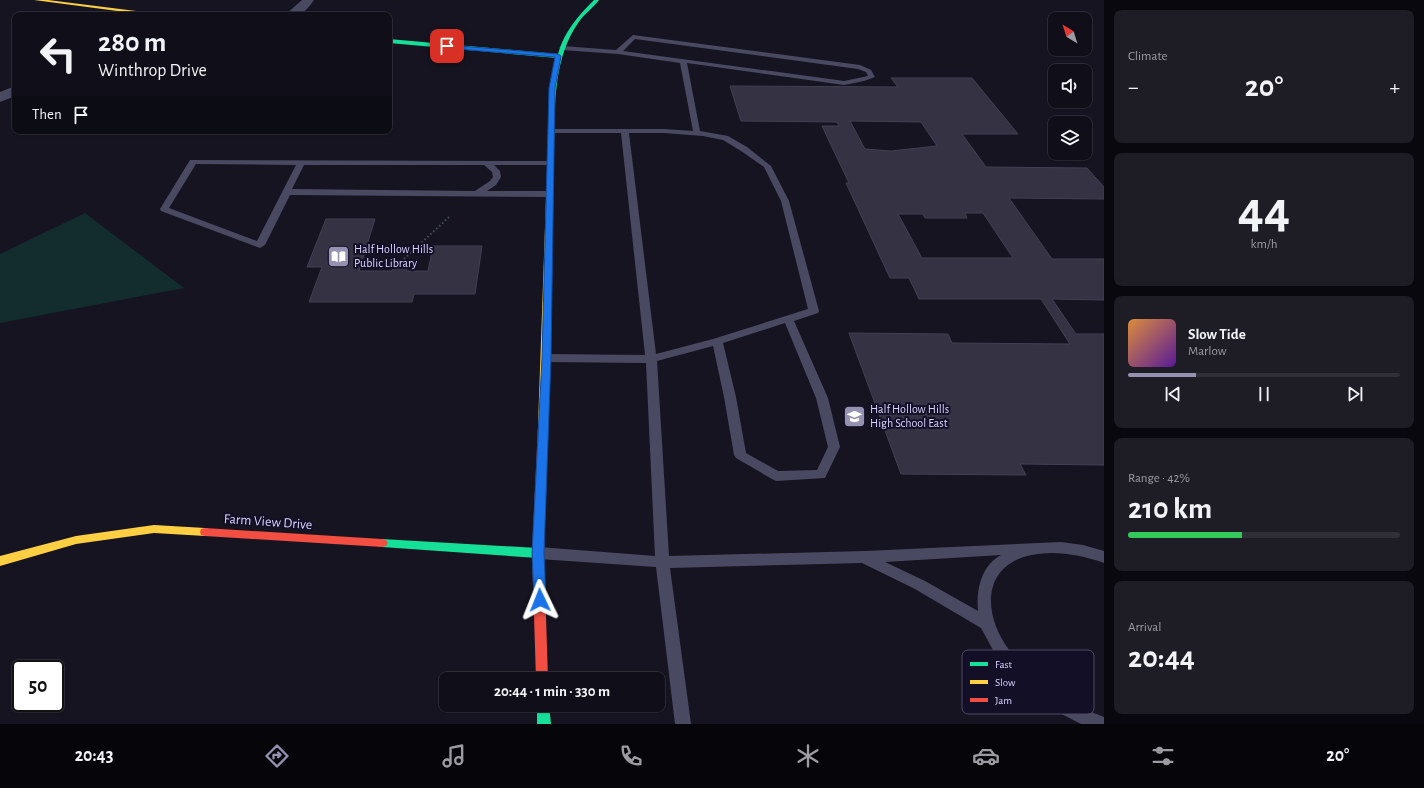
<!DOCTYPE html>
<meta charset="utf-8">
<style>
:root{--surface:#100f19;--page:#1e1d26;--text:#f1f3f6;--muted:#9c9ca2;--line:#302f38;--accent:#9591b1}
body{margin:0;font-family:"Alegreya Sans",sans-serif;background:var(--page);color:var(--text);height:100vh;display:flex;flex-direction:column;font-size:15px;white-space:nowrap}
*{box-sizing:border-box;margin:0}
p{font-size:13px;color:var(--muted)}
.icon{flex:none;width:22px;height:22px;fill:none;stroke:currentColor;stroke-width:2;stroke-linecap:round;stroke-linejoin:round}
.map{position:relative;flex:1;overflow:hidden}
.panel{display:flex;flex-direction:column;gap:10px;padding:10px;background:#09080e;width:320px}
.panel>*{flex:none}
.guide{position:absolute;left:12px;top:12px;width:380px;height:122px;border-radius:8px;box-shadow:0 1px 3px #0004,0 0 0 1px var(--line);background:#100f19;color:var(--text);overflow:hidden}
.needle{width:26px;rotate:322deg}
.controls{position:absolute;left:1048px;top:12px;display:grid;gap:8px}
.controls a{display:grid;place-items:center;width:44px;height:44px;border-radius:8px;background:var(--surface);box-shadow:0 1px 3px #0004,0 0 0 1px var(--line);font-size:20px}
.speed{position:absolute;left:12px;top:660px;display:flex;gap:8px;font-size:20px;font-weight:700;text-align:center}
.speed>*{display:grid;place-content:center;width:52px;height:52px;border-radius:50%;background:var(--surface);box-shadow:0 1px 3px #0004,0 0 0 1px var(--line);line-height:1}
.speed .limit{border:2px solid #111;border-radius:6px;background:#fff;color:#111}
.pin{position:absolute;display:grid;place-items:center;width:34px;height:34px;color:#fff;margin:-17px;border-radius:8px;box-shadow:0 2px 6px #0006}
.me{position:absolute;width:44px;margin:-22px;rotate:358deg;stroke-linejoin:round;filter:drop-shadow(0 0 3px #0008)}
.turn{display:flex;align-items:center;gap:14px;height:84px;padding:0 20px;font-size:18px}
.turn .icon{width:52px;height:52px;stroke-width:2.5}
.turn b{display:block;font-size:28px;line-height:34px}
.then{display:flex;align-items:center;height:38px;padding:0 20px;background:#0003;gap:8px;font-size:15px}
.big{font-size:30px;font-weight:700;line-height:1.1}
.panel .tile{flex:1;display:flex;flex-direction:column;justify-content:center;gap:6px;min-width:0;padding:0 14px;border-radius:8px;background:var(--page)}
.panel .dial{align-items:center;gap:0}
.dial b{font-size:52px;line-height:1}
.song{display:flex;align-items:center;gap:12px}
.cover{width:48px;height:48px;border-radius:6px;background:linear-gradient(135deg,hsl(30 70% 55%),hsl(270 70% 35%))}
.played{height:4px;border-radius:2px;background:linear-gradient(90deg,var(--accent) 25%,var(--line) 25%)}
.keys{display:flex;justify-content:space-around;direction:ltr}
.heat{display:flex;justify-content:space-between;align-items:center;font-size:22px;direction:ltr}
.charge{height:6px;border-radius:3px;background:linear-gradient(90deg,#34c759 42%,var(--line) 0)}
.trip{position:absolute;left:439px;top:672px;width:226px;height:40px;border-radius:8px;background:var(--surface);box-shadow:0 1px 3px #0004,0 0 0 1px var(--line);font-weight:700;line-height:40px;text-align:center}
.menu{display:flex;height:64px;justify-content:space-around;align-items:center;background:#06060a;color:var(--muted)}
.menu .icon{width:28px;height:28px}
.menu .on{color:var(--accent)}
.menu b{font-size:18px;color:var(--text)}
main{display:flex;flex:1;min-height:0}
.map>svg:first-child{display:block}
.green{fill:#132c2d}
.building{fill:#343243;stroke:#433f54;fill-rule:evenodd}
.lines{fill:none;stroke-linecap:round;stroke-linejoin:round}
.path{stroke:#44505f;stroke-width:2;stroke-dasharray:1.5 2.5;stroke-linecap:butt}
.lane{fill:#4a4962;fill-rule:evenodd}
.street{fill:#4a4962;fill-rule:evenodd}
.fast{fill:#16e098;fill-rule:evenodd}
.slow{fill:#ffcf43;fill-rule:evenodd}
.jam{fill:#f24e42;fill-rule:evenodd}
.route{fill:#1a73e8;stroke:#114b97}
.labels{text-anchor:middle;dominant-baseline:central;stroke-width:4;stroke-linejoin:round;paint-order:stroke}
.poi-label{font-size:12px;fill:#d9d4ff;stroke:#130f26;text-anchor:start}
.near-street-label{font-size:14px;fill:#d9d4ff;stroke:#130f26}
.key{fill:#130f26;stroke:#4e4a67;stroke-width:1}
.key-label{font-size:11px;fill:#d9d4ff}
</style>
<main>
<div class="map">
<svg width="1104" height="724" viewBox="0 0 1104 724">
<rect width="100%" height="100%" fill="#161421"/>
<polygon class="green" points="85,213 184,288 0,323 0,254"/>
<g class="building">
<path d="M891,78h81l46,56h-56l24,33 101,1 17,19v12l-95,-1 43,61h52v41l-52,-1 24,35h28v131l-84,-1 6,11 -125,-1 -52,-141 99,1 4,9 118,1 -29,-45h-122l-10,-21h-19l-44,-95h3l-27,-57h17l-2,-4 -96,-1 -11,-35 168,1zM850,121l71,1 16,24 -46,5 -26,-2zM965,213h18l30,45h-91l-24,-44h25l2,4h42z"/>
<polygon points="326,219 375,219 359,271 392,271 394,266 408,266 406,271 428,271 433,246 482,246 475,294 414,294 412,302 309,302 322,267 307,267"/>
</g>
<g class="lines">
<polyline class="path" points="401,266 402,261 450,216"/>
<g class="lane">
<path d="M633,35l227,30 11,5 4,7 -11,4 -20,4 -157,-22 13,68 28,5 19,11 24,19 18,35 30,110 -1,2 -24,8 34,77 12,49 -15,31 -49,3 -4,-2 -36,-21 -2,-3 -10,-58 -11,-51 -56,15 12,195 196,-5 196,-9 22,3 21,6v12c-21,-7 -43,-12 -66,-9 -56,7 -57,58 -29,96 23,33 58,53 95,67v7h-23l-33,-17 -28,-22 -12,-12 -10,-14 -17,-31 -66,-39 -53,-26 -192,5 21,156h-16l-19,-157 -117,-8 -5,-2 -2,-4 2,-4 5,-2 116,9 -9,-193 -100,-1 -4,-1 -1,-3 1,-3 4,-1 99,1 -24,-222h-70l-4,-2 4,-2h113l29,2 -13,-68 -62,-9 -56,-4 -3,-2 3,-2 54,4zM635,39l223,30 8,3 2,4 -24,5 -221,-30zM629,133h35l39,3 20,4 18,11 23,16 17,34 27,108 -95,30 -57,15zM785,323l31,75 12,49 -11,23 -39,1 -32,-18 -10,-56 -13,-54zM1001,555c-20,11 -25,35 -23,56l-53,-30 -40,-19z"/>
<path d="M190,160l360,1 4,2 -1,2h-59l6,6 1,6 -5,8 -9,6h63l4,3 -4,3 -260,-2 -25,50 -5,3 -99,-37 -1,-2zM196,164l100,1 -39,76 -88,-33zM304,165h180l8,7 1,5 -3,4 -15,10 -183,-2z"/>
</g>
<g class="street">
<path d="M302,0h12c-10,14 -13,15 -29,15z"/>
<polygon points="15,86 15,96 0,102 0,92"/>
</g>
<g class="fast">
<path d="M594,0h5c-6,8 -15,14 -21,23 -24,35 -23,79 -24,120l-3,2 -3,-2 2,-47 7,-38 -168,-15v-4l169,15c6,-22 20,-38 36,-54z"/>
<polygon points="382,539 538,548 542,550 544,553 542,556 538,558 382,547 378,546 376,543 378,540"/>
<polygon points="537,705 549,705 551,724 537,724"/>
</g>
<g class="slow">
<polygon points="34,0 48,0 160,14 162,15 148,15"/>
<polygon points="551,141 554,143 548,426 546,428 540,428 538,426 548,143"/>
<polygon points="154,525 205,528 209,529 210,532 209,535 205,536 154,533 76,544 0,566 0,556 76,536"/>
</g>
<g class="jam">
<polygon points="543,423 546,424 548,426 544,553 548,679 536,679 532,553 538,426 540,424"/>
<polygon points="205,528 382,539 386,540 388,543 386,546 382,547 205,536 201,535 200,532 201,529"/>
</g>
</g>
<polygon class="route" points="447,45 558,54 561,56 555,88 551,358 544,553 546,600 544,604 540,605 535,604 534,600 532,553 542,358 549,88 555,57 445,48 445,45"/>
<defs>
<symbol id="library-square" viewBox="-11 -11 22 22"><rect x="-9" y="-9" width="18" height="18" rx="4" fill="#9591b1" stroke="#130f26"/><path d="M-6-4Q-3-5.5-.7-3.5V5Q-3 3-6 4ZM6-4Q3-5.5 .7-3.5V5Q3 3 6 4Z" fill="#fff"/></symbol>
<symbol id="school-square" viewBox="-11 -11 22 22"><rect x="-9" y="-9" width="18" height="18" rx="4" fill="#9591b1" stroke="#130f26"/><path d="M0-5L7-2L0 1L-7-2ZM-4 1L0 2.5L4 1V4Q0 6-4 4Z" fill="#fff"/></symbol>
</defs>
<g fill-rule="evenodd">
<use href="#library-square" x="326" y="244" width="25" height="25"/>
<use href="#school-square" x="842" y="404" width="25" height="25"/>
</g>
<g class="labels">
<g class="poi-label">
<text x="354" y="249">Half Hollow Hills<tspan x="354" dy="14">Public Library</tspan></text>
<text x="870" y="409">Half Hollow Hills<tspan x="870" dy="14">High School East</tspan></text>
</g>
<g class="near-street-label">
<text transform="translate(268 522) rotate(4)">Farm View Drive</text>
</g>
</g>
<rect x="962" y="650" width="132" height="64" rx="6" class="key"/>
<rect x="970" y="662" width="18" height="4" fill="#16e098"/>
<rect x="970" y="680" width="18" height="4" fill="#ffcf43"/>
<rect x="970" y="698" width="18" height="4" fill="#f24e42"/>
<g class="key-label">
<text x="995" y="668">Fast</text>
<text x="995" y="686">Slow</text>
<text x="995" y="704">Jam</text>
</g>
</svg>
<div class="controls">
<a><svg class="needle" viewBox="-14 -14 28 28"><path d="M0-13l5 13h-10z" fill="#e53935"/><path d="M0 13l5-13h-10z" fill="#9c9ca2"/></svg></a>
<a><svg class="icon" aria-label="sound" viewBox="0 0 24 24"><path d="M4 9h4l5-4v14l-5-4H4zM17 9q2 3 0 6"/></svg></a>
<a><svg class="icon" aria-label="layers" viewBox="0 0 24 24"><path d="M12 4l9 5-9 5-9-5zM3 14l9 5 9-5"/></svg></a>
</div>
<div class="speed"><div class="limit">50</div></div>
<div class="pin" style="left:447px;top:46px;background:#d93025"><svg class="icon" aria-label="arrive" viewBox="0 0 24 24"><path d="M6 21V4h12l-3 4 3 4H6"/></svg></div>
<svg class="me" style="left:540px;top:600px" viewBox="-20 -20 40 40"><path d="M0-17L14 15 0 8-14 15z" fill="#1a73e8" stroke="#fff" stroke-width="4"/></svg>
<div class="trip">20:44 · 1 min · 330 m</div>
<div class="guide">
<div class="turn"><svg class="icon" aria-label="left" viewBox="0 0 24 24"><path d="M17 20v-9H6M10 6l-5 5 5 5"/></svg><div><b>280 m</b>Winthrop Drive</div></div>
<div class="then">Then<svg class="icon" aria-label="arrive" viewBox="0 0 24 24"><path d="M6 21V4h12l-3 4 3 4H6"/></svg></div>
</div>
</div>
<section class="panel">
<div class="tile"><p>Climate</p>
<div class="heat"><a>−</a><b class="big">20°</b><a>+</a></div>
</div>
<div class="tile dial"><b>44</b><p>km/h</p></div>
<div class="tile">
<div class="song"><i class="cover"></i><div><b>Slow Tide</b><p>Marlow</p></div></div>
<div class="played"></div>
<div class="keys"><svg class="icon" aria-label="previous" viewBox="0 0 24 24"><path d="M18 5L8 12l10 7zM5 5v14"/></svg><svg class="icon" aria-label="pause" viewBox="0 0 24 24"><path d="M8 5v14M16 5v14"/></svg><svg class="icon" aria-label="next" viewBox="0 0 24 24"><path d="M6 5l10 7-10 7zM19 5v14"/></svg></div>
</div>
<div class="tile"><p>Range · 42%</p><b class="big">210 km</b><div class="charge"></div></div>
<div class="tile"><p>Arrival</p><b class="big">20:44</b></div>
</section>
</main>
<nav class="menu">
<b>20:43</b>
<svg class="icon on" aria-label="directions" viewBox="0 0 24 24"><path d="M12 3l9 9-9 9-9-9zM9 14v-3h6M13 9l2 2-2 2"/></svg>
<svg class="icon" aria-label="music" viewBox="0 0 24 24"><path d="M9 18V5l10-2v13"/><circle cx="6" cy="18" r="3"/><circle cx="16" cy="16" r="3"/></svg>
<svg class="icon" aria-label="phone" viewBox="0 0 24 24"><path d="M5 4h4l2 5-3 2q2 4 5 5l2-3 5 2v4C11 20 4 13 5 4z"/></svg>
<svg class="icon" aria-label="climate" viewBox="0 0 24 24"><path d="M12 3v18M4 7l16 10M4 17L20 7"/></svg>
<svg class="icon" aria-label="car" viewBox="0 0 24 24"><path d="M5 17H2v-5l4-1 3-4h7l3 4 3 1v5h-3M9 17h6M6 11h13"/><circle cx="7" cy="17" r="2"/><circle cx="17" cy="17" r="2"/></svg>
<svg class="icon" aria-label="filters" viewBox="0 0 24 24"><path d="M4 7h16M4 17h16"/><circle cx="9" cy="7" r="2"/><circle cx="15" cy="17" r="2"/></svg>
<b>20°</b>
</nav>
